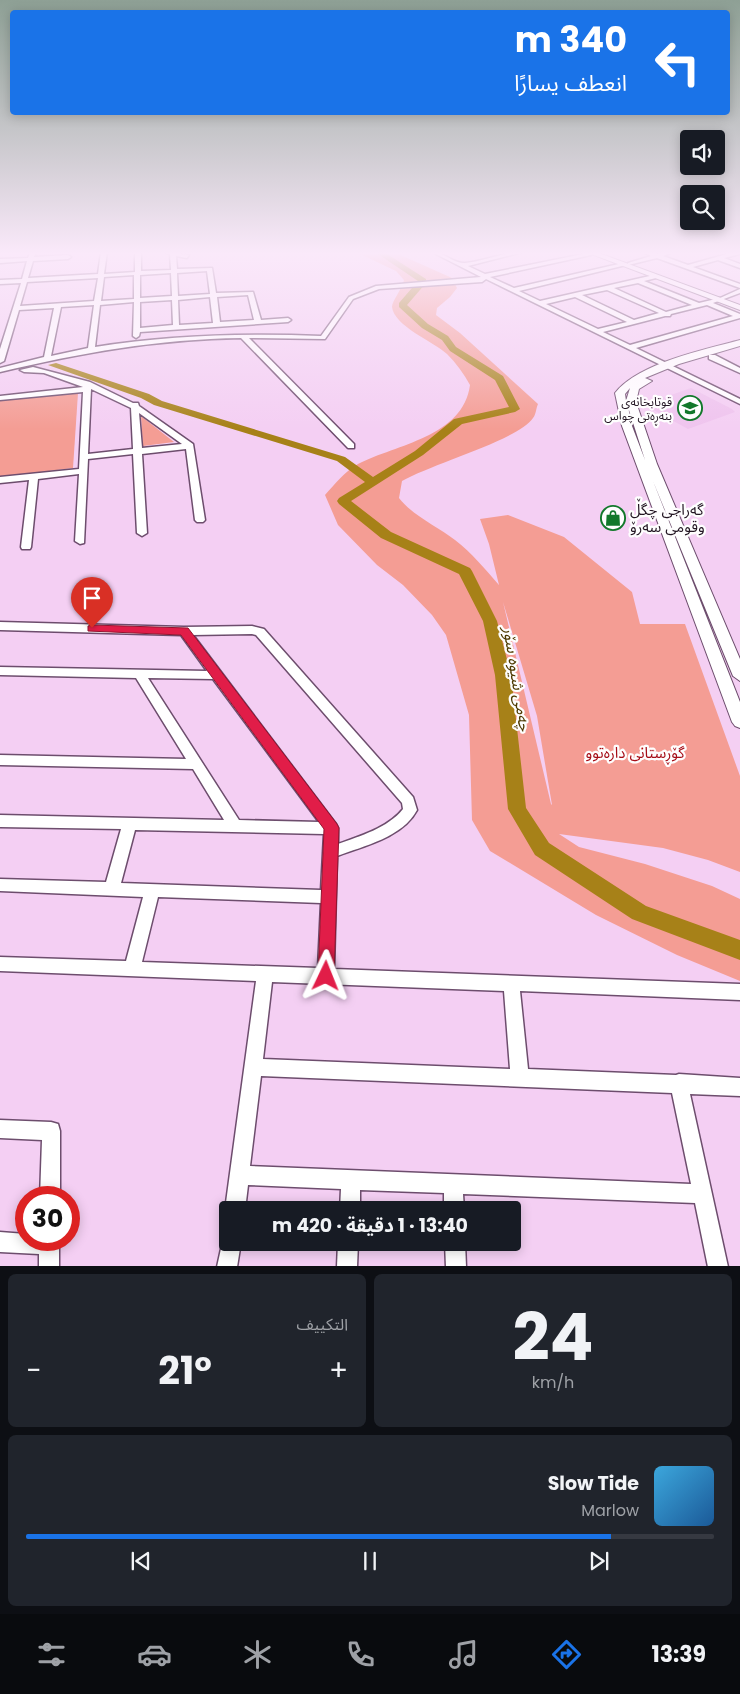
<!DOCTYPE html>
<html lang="ar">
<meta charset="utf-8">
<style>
:root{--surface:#171b24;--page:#20242c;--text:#f1f3f6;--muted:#9ea1a6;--line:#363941;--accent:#1a73e8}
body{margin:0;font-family:Poppins,"Noto Sans Arabic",sans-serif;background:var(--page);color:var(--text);direction:rtl;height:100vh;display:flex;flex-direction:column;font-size:19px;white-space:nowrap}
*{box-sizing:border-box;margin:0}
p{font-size:16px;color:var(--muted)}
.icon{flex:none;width:28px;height:28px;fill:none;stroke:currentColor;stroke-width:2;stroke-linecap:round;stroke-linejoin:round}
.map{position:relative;height:1266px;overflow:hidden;direction:ltr}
.panel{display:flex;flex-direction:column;gap:8px;padding:8px;background:#0d0f14;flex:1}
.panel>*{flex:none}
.hud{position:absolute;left:10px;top:10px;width:720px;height:105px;border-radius:5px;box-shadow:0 2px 12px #0003;direction:rtl;background:#1a73e8;color:#fff;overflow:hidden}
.buttons{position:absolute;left:680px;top:130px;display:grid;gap:10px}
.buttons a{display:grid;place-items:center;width:45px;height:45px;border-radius:5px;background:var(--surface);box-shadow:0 2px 12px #0003;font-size:25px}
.speed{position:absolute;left:15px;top:1186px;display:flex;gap:10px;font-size:25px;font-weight:700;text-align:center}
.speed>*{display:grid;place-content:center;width:65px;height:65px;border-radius:50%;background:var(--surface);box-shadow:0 2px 12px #0003;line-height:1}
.speed .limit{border:8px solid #d22;background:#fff;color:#111}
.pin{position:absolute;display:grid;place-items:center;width:42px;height:42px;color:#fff;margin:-51px -21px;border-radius:50% 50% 50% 0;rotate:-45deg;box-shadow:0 0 5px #0007}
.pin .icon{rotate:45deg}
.me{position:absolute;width:55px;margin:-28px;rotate:2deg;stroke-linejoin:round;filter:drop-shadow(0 0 4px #0008)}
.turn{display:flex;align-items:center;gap:18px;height:105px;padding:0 20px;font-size:22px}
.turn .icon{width:65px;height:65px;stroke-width:2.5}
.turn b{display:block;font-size:35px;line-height:42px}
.big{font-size:38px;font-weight:700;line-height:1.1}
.panel .tile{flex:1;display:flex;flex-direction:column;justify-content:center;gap:8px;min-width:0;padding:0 18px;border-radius:8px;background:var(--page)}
.panel .dial{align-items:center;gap:0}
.dial b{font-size:65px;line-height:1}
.song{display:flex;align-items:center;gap:15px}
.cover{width:60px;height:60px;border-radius:8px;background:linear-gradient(135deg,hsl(200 70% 55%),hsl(210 70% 35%))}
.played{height:5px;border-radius:2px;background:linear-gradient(90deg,var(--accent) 85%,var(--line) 85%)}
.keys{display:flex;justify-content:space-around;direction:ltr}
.heat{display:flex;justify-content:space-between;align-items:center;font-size:28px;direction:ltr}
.panel .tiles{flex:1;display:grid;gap:8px;grid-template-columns:1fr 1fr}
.tile:last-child{grid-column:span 2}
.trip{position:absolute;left:219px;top:1201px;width:302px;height:50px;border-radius:5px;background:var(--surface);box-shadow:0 2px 12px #0003;font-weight:700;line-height:50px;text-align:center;direction:rtl}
.dock{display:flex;height:80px;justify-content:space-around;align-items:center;background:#090b0e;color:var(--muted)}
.dock .icon{width:35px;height:35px}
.dock .current{color:var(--accent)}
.dock b{font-size:22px;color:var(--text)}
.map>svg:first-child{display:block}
.built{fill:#efc4ee}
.green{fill:#f49d94;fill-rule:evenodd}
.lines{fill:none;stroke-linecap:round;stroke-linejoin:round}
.river{fill:#a78118;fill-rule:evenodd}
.minor-casing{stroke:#6d4d6d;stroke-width:3}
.major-casing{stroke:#6d4d6d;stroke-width:2}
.minor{fill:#fff;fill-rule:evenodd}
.major{fill:#fff;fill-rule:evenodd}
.route{fill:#e11d48;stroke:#92132f}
.labels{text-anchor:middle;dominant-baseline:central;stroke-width:4.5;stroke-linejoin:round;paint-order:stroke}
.far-poi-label{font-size:12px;fill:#221522;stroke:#fefefe;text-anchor:end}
.poi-label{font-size:15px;fill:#221522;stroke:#fefefe;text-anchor:start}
.park-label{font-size:15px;fill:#a50c16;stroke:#fefefe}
.water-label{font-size:16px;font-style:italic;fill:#4e3a02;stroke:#fefefe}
</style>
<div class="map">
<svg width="740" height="1267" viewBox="0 0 740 1267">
<rect width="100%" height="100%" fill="#f4cff3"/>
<polygon class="built" points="691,388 732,409 735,412 688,429 648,407 656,405 651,402"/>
<g class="green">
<path d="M356,252h38l58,26 5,10 -7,9 -13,11 -1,7 24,18 78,71c-2,4 -2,11 -5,14 -15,22 -102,46 -131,63l-3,17c14,18 38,28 56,42 17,13 30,29 44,45l-10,-41 -9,-25 28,-4 56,22 68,55 8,32h45l55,152v96l-32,-12 -45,-12 -104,-14 20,13 66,17 67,22 28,13v82l-63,-26 -81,-40 -106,-64 -18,-31 -3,-105 -23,-80 -14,-20 -29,-30 -26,-20 -39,-40 -13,-30c10,-11 19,-23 33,-31 39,-20 105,-27 112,-79 -6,-11 -14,-22 -23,-31 -13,-12 -53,-28 -55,-47 0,-6 10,-18 12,-27l-8,-9zM503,602l34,114 15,89 -1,-1z"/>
<polygon points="78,393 73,468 0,477 0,400"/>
<polygon points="141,416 174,442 143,446"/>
</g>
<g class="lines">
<polygon class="river" points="375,252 384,252 426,279 426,283 407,305 428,324 448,336 456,347 503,376 520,409 515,412 462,424 423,455 351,501 391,532 470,568 472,571 497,621 511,675 526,808 549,843 646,906 740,940 740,960 632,919 535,855 508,809 495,675 483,621 459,574 381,538 339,504 337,501 339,498 365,482 337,461 154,405 141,398 48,365 56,363 149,394 162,401 345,457 373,477 415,451 454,419 509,407 495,380 450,351 442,340 422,328 399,307 399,303 418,281"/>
<defs>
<g id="minor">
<path d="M30,252h6l-2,5 34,-2 3,2 -3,2 -35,2 -5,17 70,-4 3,-22h6l-3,22 31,-2v-20h6v19l30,-1 -1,-16 -6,-2 25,3 -2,3 -11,-2 1,13 35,-1 4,25 37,-1 8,28 27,-2 3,2 -3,2 -148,10 -1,4 -3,2 -3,-2 1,-34 -34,3 -5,42c75,-12 150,-14 226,-11l28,-39 27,-11 105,-9 -49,-25c12,0 22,12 33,11 20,-2 38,-11 58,-11l-55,14 17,8 108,-22 -2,3 -101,22 24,11 109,-25 3,2 -107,26 21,10 114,-26 2,1v2l-12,3 55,22 21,-5 20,-9v4l-27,10 27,11v4l-104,30 104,51v5l-254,-125 -4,3 -103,7 -26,10 -28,40 -76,-1 105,106v4h-6l-107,-110c-82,1 -161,15 -241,34v-4l44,-11 10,-49 -35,2 -15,51 -4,2v-14l21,-66 -21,1v-4l22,-1 5,-18 -27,2v-4l28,-1zM207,271l3,23 -32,2 -1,-23zM171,273l1,23 -32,2v-23zM134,275v24l-33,2 3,-24zM98,278l-4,23 -74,5 7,-24zM638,283l54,22 -26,7 -52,-24zM607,290l52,23 -25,7 -52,-25zM248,295l6,25 -34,2 -3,-25zM210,297l3,26 -34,2 -1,-25zM575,297l52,25 -29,7 -52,-25zM172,300l1,25 -33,3v-26zM94,305l-6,43 -37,8 10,-49zM707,305l26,11 -103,29 -27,-13 62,-16h5l1,-2z"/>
<polygon points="643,252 657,254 673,252 663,256 688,265 734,252 740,252 740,254 724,258 740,264 740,268 718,260 693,267 740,284 740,288 657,258 628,265 628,263 651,256"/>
<polygon points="709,355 715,355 740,368 740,373 709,359"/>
<path d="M33,367l57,15 43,21h5l1,3 54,38 12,76 -2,2h-6l-2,-2 -9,-71 -44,5 5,79 -5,3 -5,-3 -4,-79 -45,5 -4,84 -4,1 -5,-3 4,-67 -41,5 -7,68 -1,2h-8l-1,-2 8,-67 -29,3v-6l79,-8 4,-77 -83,8v-4l83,-9 -39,-14 -20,-1 -4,-2zM91,389l40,19 2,41 -45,5zM139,413l43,31 -40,4z"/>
<path d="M0,622l184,5 68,-1 12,3 149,168 4,13c-14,27 -53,36 -80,46l-3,113 406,15v16l-220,-9 8,78 148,6 3,-1 61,4v18l-50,-2 38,173h-20l-13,-64 -232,-9 1,16h-20v-17l-84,-3v20h-20l1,-21 -93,-4 -3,25h-17v6l-3,-6 31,-229 -256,-10v-14l126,4 17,-64 -143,-6v-12l106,3 15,-53 -121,-2v-12l224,5 -31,-51 -193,-4v-10l186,4 -50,-81 -136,-3v-8l207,4 -26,-36 -181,-5zM252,634l4,1 146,168 1,6c-15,19 -43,27 -65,35v-16l-2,-4 -143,-189zM148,678l65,1 106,143 -80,-2zM135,830l189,4 -3,56 -200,-7zM158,897l163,6 -3,65 -176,-6zM272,982l232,9 6,78 -247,-10zM261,1076l411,17 19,91 -441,-18z"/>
<polygon points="0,1120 51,1122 58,1124 60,1131 60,1198 40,1198 42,1140 0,1138"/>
<polygon points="0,1232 26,1234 26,1240 59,1240 59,1267 39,1267 39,1254 0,1252"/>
<polygon points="228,1233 228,1242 241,1242 237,1267 217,1267 224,1235"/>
<polygon points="338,1242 358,1242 357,1267 337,1267"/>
<polygon points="445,1242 465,1242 466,1267 446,1267"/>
</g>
<g id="major">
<polygon points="586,252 596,252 740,305 740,310"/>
<path d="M740,340v6l-61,18 -34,14 7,3 -13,8 -3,13 21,62 83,195v22l-7,-5 -80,-195 87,221v26l-5,-2 -3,-4 -110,-296 -7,-33c24,-30 88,-43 125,-53zM630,388l-4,13 -1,-7zM628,407l17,53 -13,-34z"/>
</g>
</defs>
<use href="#minor" class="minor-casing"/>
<use href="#major" class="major-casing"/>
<use href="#minor" class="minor"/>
<use href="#major" class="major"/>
</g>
<linearGradient id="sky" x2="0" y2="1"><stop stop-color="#8ea095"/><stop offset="0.59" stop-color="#fae9fa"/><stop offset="1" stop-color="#fae9fa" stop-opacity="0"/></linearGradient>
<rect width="740" height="429" fill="url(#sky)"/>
<polygon class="route" points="92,625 188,628 337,824 339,828 334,976 332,981 326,984 320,981 318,976 324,829 181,635 88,631 88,626"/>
<defs>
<symbol id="school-ring" viewBox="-11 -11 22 22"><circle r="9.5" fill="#fefefe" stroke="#12782b" stroke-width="1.5"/><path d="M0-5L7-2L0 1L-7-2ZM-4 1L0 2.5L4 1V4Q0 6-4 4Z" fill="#12782b"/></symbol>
<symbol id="shop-ring" viewBox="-11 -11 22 22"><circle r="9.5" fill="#fefefe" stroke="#12782b" stroke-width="1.5"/><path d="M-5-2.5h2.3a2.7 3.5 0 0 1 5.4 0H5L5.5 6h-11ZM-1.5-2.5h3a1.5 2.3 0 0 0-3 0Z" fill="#12782b"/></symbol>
</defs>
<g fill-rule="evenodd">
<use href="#school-ring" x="676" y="394" width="28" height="28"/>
<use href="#shop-ring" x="599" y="504" width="28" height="28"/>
</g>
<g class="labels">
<g class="far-poi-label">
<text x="672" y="401">قوتابخانەی<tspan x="672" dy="14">بنەڕەتی چواس</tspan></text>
</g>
<g class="poi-label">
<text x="630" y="509">گەراجی چگڵ<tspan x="630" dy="17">وقومی سەرۆ</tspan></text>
</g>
<g class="park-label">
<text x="635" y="752">گۆڕستانی دارەتوو</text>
</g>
<g class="water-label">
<text transform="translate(517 679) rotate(81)">چەمی شیوە سۆر</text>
</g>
</g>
</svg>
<div class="buttons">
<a><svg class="icon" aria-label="sound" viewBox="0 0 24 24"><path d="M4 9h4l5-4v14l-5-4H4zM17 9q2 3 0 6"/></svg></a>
<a><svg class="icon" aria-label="search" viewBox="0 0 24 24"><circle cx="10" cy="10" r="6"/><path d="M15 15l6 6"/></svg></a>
</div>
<div class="speed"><div class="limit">30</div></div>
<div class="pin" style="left:92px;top:628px;background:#d93025"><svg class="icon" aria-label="arrive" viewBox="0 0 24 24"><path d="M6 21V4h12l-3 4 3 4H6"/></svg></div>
<svg class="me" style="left:326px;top:976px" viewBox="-20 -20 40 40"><path d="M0-17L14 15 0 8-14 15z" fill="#e11d48" stroke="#fff" stroke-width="4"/></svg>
<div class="trip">13:40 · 1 دقيقة · 420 m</div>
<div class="hud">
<div class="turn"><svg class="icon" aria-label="left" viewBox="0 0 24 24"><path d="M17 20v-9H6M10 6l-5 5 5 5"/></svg><div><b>340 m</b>انعطف يسارًا</div></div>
</div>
</div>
<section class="panel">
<div class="tiles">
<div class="tile dial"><b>24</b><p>km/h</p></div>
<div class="tile"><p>التكييف</p>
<div class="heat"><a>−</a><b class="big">21°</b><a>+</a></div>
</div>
<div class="tile">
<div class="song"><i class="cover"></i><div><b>Slow Tide</b><p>Marlow</p></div></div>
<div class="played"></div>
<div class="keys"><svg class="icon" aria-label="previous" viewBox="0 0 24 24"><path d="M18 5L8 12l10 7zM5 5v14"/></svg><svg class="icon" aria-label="pause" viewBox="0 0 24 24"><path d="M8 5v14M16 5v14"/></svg><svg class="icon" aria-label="next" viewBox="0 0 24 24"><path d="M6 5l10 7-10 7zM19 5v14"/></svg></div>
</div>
</div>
</section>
<nav class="dock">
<b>13:39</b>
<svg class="icon current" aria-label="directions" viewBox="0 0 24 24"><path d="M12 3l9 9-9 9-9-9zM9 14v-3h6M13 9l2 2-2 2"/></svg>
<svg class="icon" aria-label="music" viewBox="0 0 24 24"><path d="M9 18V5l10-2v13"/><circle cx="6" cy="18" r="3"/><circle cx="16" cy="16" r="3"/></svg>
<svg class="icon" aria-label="phone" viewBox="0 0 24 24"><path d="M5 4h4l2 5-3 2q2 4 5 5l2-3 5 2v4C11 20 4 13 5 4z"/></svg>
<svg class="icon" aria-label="climate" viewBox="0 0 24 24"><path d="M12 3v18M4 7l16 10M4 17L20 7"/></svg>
<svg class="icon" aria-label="car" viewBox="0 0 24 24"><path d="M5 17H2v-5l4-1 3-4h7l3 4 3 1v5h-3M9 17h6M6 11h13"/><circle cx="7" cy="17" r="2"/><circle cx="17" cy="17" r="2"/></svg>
<svg class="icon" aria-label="filters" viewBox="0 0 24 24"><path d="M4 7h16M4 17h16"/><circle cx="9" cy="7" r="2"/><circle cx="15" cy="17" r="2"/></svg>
</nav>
